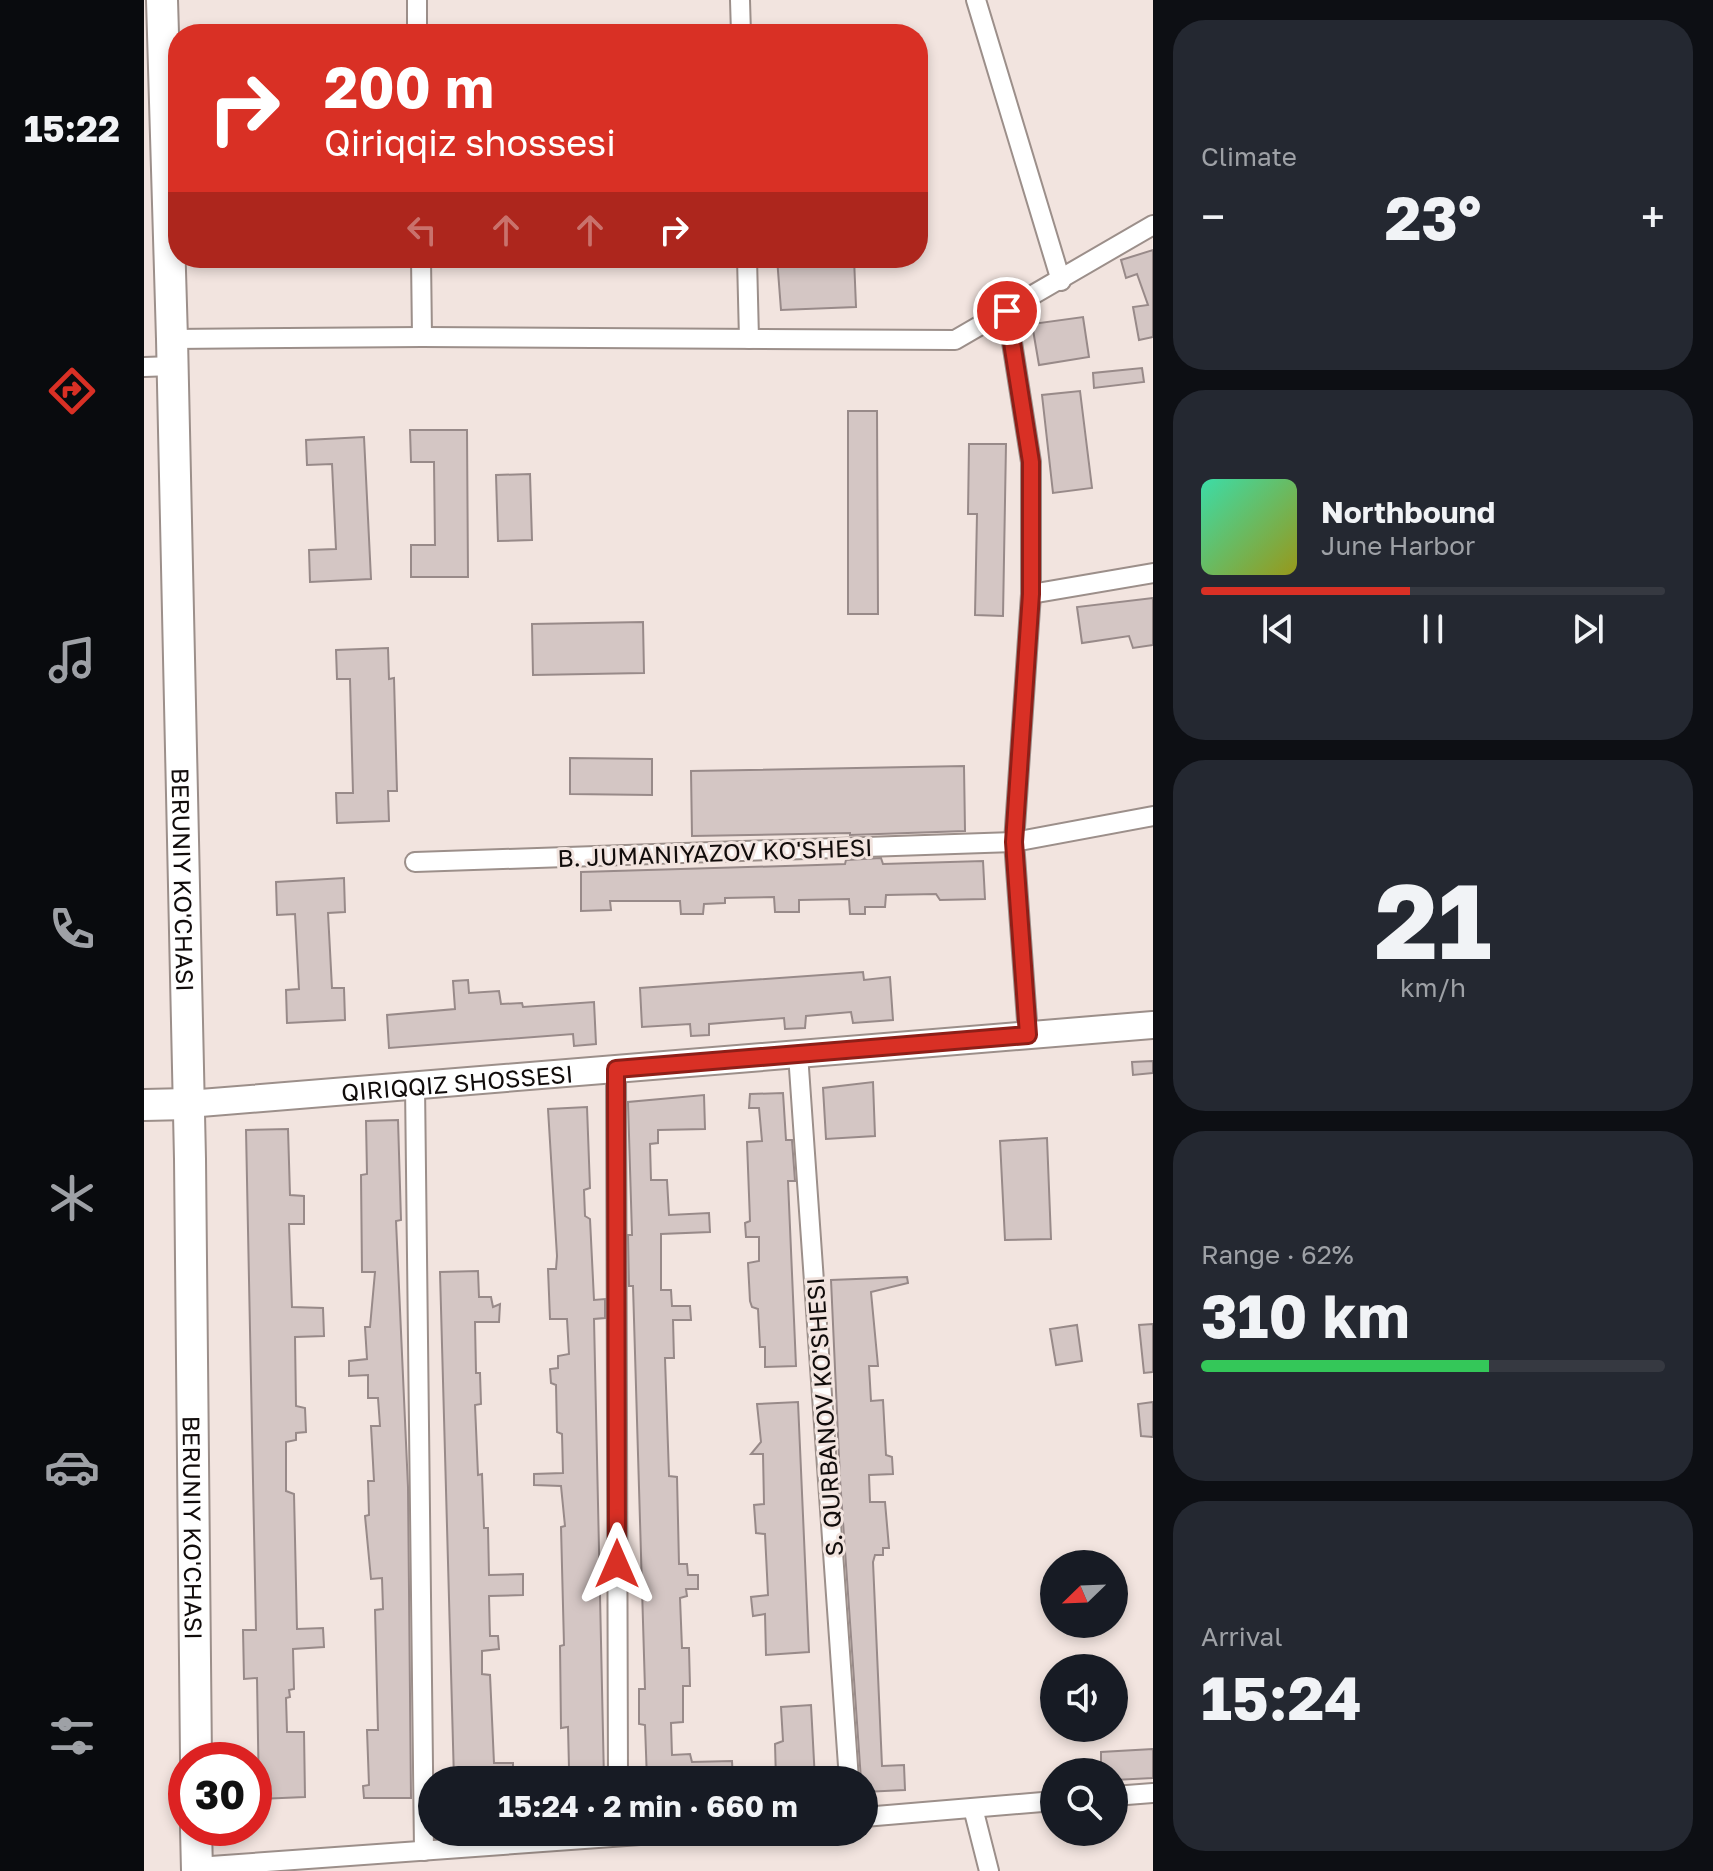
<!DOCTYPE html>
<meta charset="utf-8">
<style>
:root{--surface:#171b24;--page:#242831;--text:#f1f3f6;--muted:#9ea1a6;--line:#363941;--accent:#d93025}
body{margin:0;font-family:"Golos Text",sans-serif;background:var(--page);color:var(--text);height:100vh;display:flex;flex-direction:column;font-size:30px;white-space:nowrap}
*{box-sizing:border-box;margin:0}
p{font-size:26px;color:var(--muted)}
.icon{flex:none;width:44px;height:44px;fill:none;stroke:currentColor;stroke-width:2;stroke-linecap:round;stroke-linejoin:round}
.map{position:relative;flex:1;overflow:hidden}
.side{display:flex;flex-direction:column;gap:20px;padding:20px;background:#0d0f14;width:560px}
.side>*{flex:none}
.hud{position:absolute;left:24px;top:24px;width:760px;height:244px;border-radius:32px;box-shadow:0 4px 12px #0003;background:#d93025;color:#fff;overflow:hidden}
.needle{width:52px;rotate:247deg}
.tools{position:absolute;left:896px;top:1550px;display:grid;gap:16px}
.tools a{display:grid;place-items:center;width:88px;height:88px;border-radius:50%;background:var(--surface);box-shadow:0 4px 12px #0003;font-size:40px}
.speed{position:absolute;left:24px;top:1742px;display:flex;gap:16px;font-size:40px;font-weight:700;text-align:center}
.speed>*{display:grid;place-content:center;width:104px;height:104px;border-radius:50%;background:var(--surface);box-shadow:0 4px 12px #0003;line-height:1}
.speed .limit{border:12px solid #d22;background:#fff;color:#111}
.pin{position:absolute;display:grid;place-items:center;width:68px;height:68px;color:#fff;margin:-34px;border:4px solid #fff;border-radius:50%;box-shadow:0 2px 8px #0007}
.me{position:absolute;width:88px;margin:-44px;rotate:0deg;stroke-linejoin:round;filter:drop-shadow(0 0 6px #0008)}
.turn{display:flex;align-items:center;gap:28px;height:168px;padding:0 24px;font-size:36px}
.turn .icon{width:104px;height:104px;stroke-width:2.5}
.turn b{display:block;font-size:56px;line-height:68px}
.lanes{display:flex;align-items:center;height:76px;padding:0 24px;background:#0003;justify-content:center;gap:40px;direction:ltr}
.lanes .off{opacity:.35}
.big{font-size:60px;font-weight:700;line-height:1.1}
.side .card{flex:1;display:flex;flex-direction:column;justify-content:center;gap:12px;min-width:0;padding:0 28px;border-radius:32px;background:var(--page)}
.side .dial{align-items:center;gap:0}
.dial b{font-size:104px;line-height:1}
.song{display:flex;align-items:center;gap:24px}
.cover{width:96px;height:96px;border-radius:12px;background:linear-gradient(135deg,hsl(160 70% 55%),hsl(60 70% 35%))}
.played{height:8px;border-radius:4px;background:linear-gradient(90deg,var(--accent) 45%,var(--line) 45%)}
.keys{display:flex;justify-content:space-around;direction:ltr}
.heat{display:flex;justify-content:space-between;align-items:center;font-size:44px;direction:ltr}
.charge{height:12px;border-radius:6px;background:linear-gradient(90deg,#34c759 62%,var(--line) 0)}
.trip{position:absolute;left:274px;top:1766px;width:460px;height:80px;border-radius:40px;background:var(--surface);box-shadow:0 4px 12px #0003;font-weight:700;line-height:80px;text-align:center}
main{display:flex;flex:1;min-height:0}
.dock{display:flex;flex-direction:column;width:144px;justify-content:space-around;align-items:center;background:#090b0e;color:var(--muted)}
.dock .icon{width:56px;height:56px}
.dock .selected{color:var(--accent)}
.dock b{font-size:36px;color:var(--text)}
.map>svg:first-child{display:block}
.building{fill:#d4c6c4;stroke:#988a89;stroke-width:2}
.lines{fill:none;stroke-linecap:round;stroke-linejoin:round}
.minor-casing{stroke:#9c8f8a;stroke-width:22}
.secondary-casing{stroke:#9c8f8a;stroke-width:30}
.primary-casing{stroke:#9c8f8a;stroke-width:34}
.minor{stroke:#fff;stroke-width:18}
.secondary{stroke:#fff;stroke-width:26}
.primary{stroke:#fff;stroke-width:30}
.route-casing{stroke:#8d1f18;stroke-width:20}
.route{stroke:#d93025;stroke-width:14}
.labels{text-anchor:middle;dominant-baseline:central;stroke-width:6;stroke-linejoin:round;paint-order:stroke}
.street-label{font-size:24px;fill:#110c0b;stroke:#f2e4df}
</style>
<main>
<nav class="dock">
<b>15:22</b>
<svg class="icon selected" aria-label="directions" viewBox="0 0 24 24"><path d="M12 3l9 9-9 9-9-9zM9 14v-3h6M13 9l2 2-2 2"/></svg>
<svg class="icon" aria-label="music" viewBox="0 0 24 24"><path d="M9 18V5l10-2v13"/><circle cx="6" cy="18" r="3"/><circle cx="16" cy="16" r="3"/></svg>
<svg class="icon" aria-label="phone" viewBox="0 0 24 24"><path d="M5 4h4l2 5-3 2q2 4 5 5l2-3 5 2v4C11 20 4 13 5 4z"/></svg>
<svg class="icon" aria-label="climate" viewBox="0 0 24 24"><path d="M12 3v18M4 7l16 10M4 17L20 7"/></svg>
<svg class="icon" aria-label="car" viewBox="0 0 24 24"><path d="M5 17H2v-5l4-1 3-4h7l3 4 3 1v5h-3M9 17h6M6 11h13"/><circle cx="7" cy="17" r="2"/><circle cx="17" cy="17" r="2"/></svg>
<svg class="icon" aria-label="filters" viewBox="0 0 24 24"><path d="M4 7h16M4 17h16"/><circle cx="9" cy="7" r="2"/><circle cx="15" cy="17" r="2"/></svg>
</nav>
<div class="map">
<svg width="1009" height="1871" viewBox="0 0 1009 1871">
<rect width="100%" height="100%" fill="#f2e4df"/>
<g class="building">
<polygon points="1009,250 1009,337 995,340 989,307 1004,305 993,274 982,278 977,260"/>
<polygon points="633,258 710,258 712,307 637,310"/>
<polygon points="939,317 945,357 895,365 888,324"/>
<polygon points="998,368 1000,382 950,388 949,373"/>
<polygon points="936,391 948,488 909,493 898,395"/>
<polygon points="704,411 733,411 734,614 704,614"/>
<polygon points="266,430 323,430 324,577 267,577 267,545 291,545 290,462 267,462"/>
<polygon points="220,437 227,579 166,582 165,550 192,549 188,464 163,465 162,440"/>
<polygon points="825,444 862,444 859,616 831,615 833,514 824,514"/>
<polygon points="386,474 388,540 354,541 352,475"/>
<polygon points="1009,598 1009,645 989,648 985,636 938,643 933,607"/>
<polygon points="499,622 500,673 389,675 388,624"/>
<polygon points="244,648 245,679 250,678 253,791 244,791 245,821 193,823 192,793 209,793 206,679 193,679 192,650"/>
<polygon points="426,758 508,759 508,795 426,794"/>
<polygon points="820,766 821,831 706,835 706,833 548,836 547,771"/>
<polygon points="737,858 739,864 839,861 841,899 796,900 792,894 742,895 741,907 721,907 721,914 706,914 705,899 655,900 655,912 631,912 630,897 581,898 581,903 560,904 559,914 537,914 536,901 466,901 467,910 437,911 437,872 673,865 701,864 702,860"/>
<polygon points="200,878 201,912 184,913 188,988 200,988 201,1020 143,1023 142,990 155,989 151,914 133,915 132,882"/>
<polygon points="719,972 720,980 746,977 749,1020 709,1023 707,1012 662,1016 661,1028 641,1029 640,1018 565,1024 565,1035 547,1036 546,1024 498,1027 496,988"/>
<polygon points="324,980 325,993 355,991 357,1004 378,1003 379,1007 450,1002 452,1044 430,1046 429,1034 245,1048 243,1015 311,1009 309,981"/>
<polygon points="1009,1061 1009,1073 989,1075 988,1062"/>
<polygon points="729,1082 731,1136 682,1139 679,1088"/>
<polygon points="639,1093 642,1140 648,1140 651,1181 644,1181 652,1366 621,1367 621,1347 616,1347 614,1309 608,1307 606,1301 604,1263 615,1261 615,1237 602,1237 601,1223 606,1221 603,1142 618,1141 615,1108 605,1108 606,1094"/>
<polygon points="560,1095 561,1129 514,1130 514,1143 506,1144 507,1180 523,1180 525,1215 565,1213 566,1232 517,1234 517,1290 527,1290 528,1306 546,1306 547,1320 529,1320 530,1358 521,1358 525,1476 533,1477 535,1564 543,1564 544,1575 554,1575 554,1589 542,1589 543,1596 536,1598 538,1648 545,1648 546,1686 539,1686 539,1722 527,1723 528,1755 546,1754 548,1762 588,1761 589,1780 503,1780 501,1725 495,1724 495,1689 501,1689 489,1286 485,1286 484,1235 488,1235 484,1102"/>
<polygon points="443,1107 446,1188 440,1190 441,1216 446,1219 450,1300 461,1299 461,1318 450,1319 460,1780 396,1780 396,1773 425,1768 424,1727 417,1728 416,1646 420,1645 417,1527 421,1526 417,1486 390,1485 390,1474 419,1473 418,1434 413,1432 412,1385 407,1383 406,1369 414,1368 414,1356 425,1354 423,1319 406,1319 404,1269 412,1269 413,1256 404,1109"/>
<polygon points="254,1120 257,1220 252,1221 264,1487 267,1798 220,1798 219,1786 225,1785 223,1730 234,1730 231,1610 239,1609 238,1578 227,1579 221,1516 225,1515 224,1481 230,1481 227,1426 236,1426 234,1398 224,1398 224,1375 205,1376 205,1361 223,1359 221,1327 226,1327 231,1272 218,1272 217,1175 223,1174 222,1121"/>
<polygon points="144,1129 146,1195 160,1196 160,1224 145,1224 148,1307 179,1308 180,1336 151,1337 152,1406 161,1408 162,1432 152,1433 152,1440 142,1442 142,1491 150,1494 153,1629 179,1628 180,1647 149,1649 150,1689 145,1690 146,1697 142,1698 143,1732 160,1732 161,1797 115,1799 113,1678 100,1679 99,1630 112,1630 102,1130"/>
<polygon points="903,1138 907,1239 861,1240 856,1141"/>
<polygon points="334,1271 335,1297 347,1297 349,1307 356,1304 355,1322 331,1322 332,1373 336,1373 337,1404 331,1405 334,1475 338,1474 340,1528 344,1528 345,1575 379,1574 379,1595 345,1596 346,1636 354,1636 355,1649 338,1651 338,1674 346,1675 350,1763 369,1763 369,1780 310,1780 296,1272"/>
<polygon points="763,1277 764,1283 727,1292 734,1366 725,1366 727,1401 739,1400 742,1455 748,1457 749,1474 725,1475 726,1502 741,1502 745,1548 739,1548 739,1555 731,1555 729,1562 738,1766 760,1765 761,1790 720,1792 720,1780 717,1780 696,1479 687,1280"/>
<polygon points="1009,1324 1009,1372 1000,1373 995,1325"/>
<polygon points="933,1325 938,1361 912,1365 906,1329"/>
<polygon points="654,1402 665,1652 622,1655 621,1614 609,1616 607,1597 624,1595 621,1534 612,1533 610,1505 620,1504 619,1454 607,1454 617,1442 613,1404"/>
<polygon points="1009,1402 1009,1437 997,1436 994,1404"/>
<polygon points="667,1705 671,1780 632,1780 631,1744 639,1741 637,1707"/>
<polygon points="1009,1749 1009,1778 970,1780 970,1772 957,1772 957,1752"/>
</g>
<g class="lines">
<defs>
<g id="minor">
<polyline points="273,0 273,34"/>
<polyline points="596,0 597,34"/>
<polyline points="832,0 917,281"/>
<polyline points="277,258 278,337"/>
<polyline points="603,258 605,339"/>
<polyline points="863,311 887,462 887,594 870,842 884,1035"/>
<polyline points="28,339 278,337 811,340 1009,225"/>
<polyline points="0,367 29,366"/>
<polyline points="887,594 1009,573"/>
<polyline points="271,862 870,842 1009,816"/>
<polyline points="654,1054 705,1780"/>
<polyline points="472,1069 474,1780"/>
<polyline points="271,1085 280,1851"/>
<polyline points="970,1796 1009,1793"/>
<polyline points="829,1808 845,1871"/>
<polyline points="720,1817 910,1801"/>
<polyline points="53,1867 538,1832"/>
</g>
<g id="secondary">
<path id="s1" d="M44,1104l965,-79"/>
</g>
<g id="primary">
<path id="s2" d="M18,0l10,339 18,820 6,601"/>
<polyline points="0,1105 44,1104"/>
<polyline points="52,1828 53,1871"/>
</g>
</defs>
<use href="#minor" class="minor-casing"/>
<use href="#secondary" class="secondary-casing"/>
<use href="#primary" class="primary-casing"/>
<use href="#minor" class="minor"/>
<use href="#secondary" class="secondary"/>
<use href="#primary" class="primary"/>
</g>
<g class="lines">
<defs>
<polyline id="route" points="473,1564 472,1069 884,1035 870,842 887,594 887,462 863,311"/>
</defs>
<use href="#route" class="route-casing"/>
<use href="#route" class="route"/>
</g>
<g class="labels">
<g class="street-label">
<text transform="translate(571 852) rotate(-2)">B. JUMANIYAZOV KO'SHESI</text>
<text stroke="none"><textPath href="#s2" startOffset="880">BERUNIY KO'CHASI</textPath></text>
<text stroke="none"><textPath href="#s1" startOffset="270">QIRIQQIZ SHOSSESI</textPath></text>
<text transform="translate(680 1417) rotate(-94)">S. QURBANOV KO'SHESI</text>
<text stroke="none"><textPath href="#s2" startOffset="1528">BERUNIY KO'CHASI</textPath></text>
</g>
</g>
</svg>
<div class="tools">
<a><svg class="needle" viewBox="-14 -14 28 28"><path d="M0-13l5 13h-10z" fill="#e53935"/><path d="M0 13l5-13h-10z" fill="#9ea1a6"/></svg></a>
<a><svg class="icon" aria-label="sound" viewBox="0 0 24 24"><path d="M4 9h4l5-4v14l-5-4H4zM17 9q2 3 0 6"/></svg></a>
<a><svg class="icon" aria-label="search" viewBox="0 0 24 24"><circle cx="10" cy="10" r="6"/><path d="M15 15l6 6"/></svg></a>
</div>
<div class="speed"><div class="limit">30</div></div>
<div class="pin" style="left:863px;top:311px;background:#d93025"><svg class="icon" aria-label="arrive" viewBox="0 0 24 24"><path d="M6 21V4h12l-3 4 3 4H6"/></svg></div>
<svg class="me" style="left:473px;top:1564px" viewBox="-20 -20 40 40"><path d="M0-17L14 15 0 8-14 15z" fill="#d93025" stroke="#fff" stroke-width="4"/></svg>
<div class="trip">15:24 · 2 min · 660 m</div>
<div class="hud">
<div class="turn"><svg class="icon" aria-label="right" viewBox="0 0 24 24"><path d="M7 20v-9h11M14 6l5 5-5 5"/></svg><div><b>200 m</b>Qiriqqiz shossesi</div></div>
<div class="lanes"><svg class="icon off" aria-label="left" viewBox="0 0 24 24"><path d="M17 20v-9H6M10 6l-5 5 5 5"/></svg><svg class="icon off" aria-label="ahead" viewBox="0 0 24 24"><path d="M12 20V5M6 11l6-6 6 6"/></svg><svg class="icon off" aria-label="ahead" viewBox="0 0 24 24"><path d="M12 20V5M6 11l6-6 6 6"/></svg><svg class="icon" aria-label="right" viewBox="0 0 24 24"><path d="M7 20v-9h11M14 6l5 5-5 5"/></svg></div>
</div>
</div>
<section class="side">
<div class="card"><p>Climate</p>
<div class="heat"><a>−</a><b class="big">23°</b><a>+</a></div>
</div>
<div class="card">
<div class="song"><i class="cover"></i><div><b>Northbound</b><p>June Harbor</p></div></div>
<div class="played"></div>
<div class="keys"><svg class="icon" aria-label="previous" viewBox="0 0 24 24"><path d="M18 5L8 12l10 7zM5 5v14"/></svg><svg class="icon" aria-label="pause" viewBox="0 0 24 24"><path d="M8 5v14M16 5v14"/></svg><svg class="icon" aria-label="next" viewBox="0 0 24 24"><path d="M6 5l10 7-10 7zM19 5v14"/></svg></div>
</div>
<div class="card dial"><b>21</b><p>km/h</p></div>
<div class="card"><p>Range · 62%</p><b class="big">310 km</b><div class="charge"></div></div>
<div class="card"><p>Arrival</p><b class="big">15:24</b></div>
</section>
</main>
